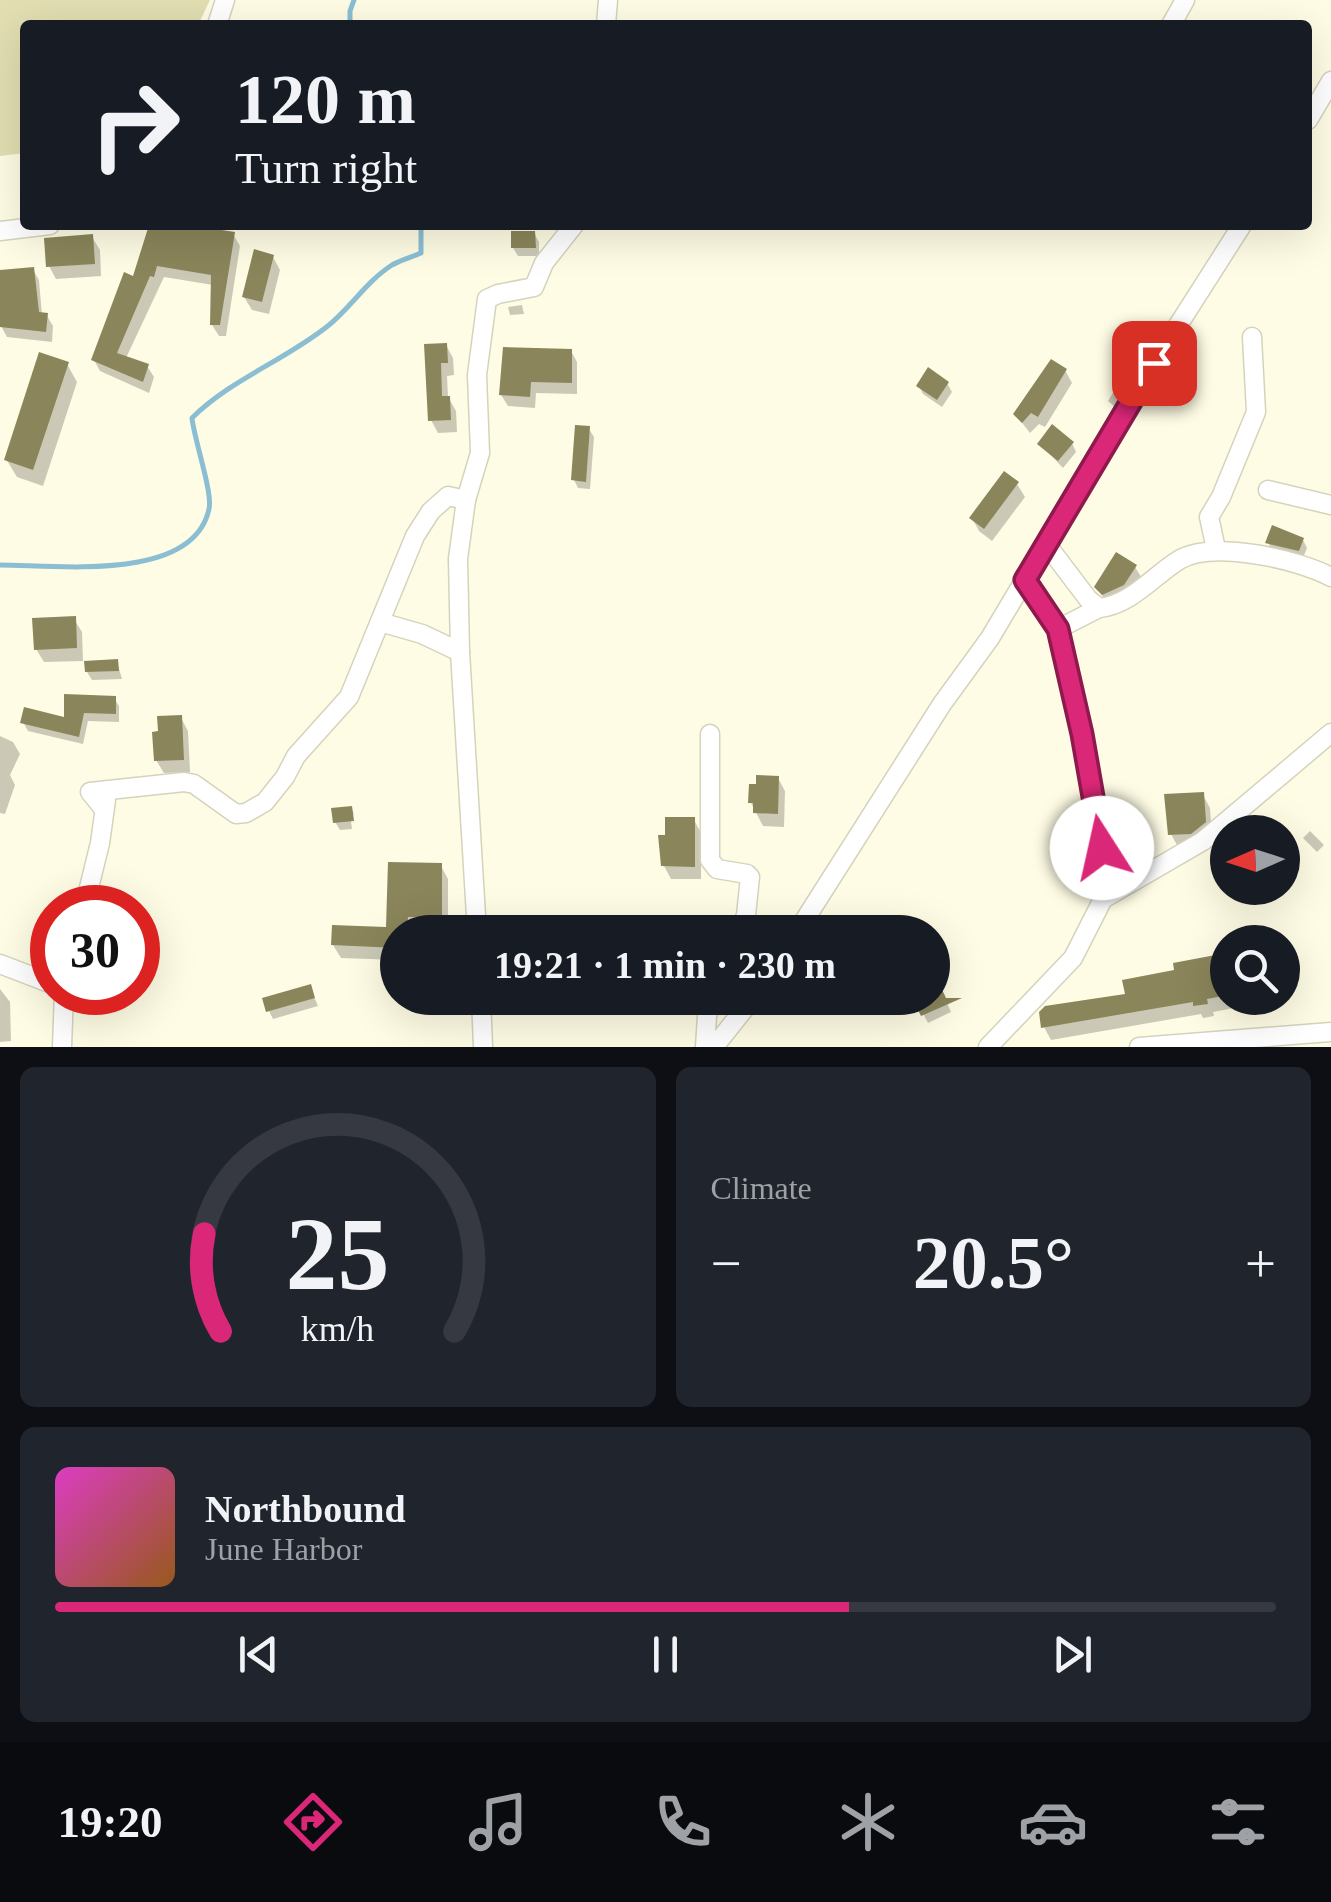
<!DOCTYPE html>
<meta charset="utf-8">
<style>
:root{--surface:#171b24;--page:#20242c;--text:#f1f3f6;--muted:#9ea1a6;--line:#363941;--accent:#db2777}
body{margin:0;font-family:"Times New Roman",serif;background:var(--page);color:var(--text);height:100vh;display:flex;flex-direction:column;font-size:38px;white-space:nowrap}
*{box-sizing:border-box;margin:0}
p{font-size:32px;color:var(--muted)}
.icon{flex:none;width:55px;height:55px;fill:none;stroke:currentColor;stroke-width:2;stroke-linecap:round;stroke-linejoin:round}
.map{position:relative;height:1047px;overflow:hidden}
.panel{display:flex;flex-direction:column;gap:20px;padding:20px;background:#0d0f14;flex:1}
.panel>*{flex:none}
.top-card{position:absolute;left:20px;top:20px;width:1292px;height:210px;border-radius:10px;box-shadow:0 10px 40px #0002;background:#171b24;color:var(--text);overflow:hidden}
.needle{width:65px;rotate:267deg}
.tools{position:absolute;left:1210px;top:815px;display:grid;gap:20px}
.tools a{display:grid;place-items:center;width:90px;height:90px;border-radius:50%;background:var(--surface);box-shadow:0 10px 40px #0002;font-size:50px}
.speed{position:absolute;left:30px;top:885px;display:flex;gap:20px;font-size:50px;font-weight:700;text-align:center}
.speed>*{display:grid;place-content:center;width:130px;height:130px;border-radius:50%;background:var(--surface);box-shadow:0 10px 40px #0002;line-height:1}
.speed .limit{border:15px solid #d22;background:#fff;color:#111}
.pin{position:absolute;display:grid;place-items:center;width:85px;height:85px;color:#fff;margin:-42px;border-radius:20px;box-shadow:0 5px 15px #0006}
.me{position:absolute;width:110px;margin:-55px;rotate:350deg;stroke-linejoin:round;filter:drop-shadow(0 0 8px #0008)}
.turn{display:flex;align-items:center;gap:35px;height:210px;padding:0 50px;font-size:45px}
.turn .icon{width:130px;height:130px;stroke-width:2.5}
.turn b{display:block;font-size:70px;line-height:85px}
.big{font-size:75px;font-weight:700;line-height:1.1}
.panel .card{flex:1;display:flex;flex-direction:column;justify-content:center;gap:15px;min-width:0;padding:0 35px;border-radius:15px;background:var(--page)}
.panel .dial{align-items:center;gap:0}
.dial svg{height:260px;overflow:visible;fill:none;stroke:var(--line);stroke-width:7;stroke-linecap:round;text-anchor:middle}
.dial text{fill:var(--text);stroke:none}
.song{display:flex;align-items:center;gap:30px}
.cover{width:120px;height:120px;border-radius:15px;background:linear-gradient(135deg,hsl(310 70% 55%),hsl(30 70% 35%))}
.played{height:10px;border-radius:5px;background:linear-gradient(90deg,var(--accent) 65%,var(--line) 65%)}
.keys{display:flex;justify-content:space-around;direction:ltr}
.heat{display:flex;justify-content:space-between;align-items:center;font-size:55px;direction:ltr}
.panel .tiles{flex:1;display:grid;gap:20px;grid-template-columns:1fr 1fr}
.card:last-child{grid-column:span 2}
.trip{position:absolute;left:380px;top:915px;width:570px;height:100px;border-radius:50px;background:var(--surface);box-shadow:0 10px 40px #0002;font-weight:700;line-height:100px;text-align:center}
.menu{display:flex;height:160px;justify-content:space-around;align-items:center;background:#090b0e;color:var(--muted)}
.menu .icon{width:70px;height:70px}
.menu .current{color:var(--accent)}
.menu b{font-size:45px;color:var(--text)}
.map>svg:first-child{display:block}
.green{fill:#e2deb2}
.shadow{fill:#0003}
.lines{fill:none;stroke-linecap:round;stroke-linejoin:round}
.stream{stroke:#8bbed3;stroke-width:5}
.building{fill:#8a855a}
.minor-casing{stroke:#d5d3bc;stroke-width:21}
.minor{stroke:#fff;stroke-width:18}
.route-casing{stroke:#8e194d;stroke-width:25}
.route{stroke:#db2777;stroke-width:18}
</style>
<div class="map">
<svg width="1331" height="1047" viewBox="0 0 1331 1047">
<rect width="100%" height="100%" fill="#fefce4"/>
<polygon class="green" points="0,0 210,0 198,25 25,25 25,153 0,156"/>
<g class="shadow">
<polygon points="152,225 233,234 240,246 226,336 219,336 212,325 213,285 164,277 126,358 147,366 154,377 149,393 100,371 94,360 134,279"/>
<polygon points="534,233 539,242 539,256 518,256 513,248"/>
<polygon points="92,237 100,250 101,276 56,279 49,266"/>
<polygon points="273,257 280,270 269,314 252,310 244,297"/>
<polygon points="33,270 39,280 42,315 47,316 53,326 52,342 7,337 1,326 0,273"/>
<polygon points="522,305 524,314 510,315 508,307"/>
<polygon points="446,345 453,358 454,375 447,376 448,397 456,411 457,432 438,433 431,420 427,346"/>
<polygon points="571,351 577,362 577,394 536,393 535,408 508,406 501,395"/>
<polygon points="67,364 77,382 43,486 17,477 6,459"/>
<polygon points="1065,370 1072,383 1045,427 1039,424 1030,433 1016,415"/>
<polygon points="947,383 952,392 942,407 923,394 919,386"/>
<polygon points="1114,391 1121,398 1116,408 1108,401"/>
<polygon points="589,429 594,437 590,489 578,488 574,480"/>
<polygon points="1072,443 1076,452 1063,468 1040,444"/>
<polygon points="1017,484 1025,497 992,541 979,531 972,518"/>
<polygon points="1303,540 1307,548 1303,558 1272,551 1268,542"/>
<polygon points="1135,567 1143,580 1131,598 1105,600 1097,587"/>
<polygon points="74,619 82,632 83,661 44,662 36,649"/>
<polygon points="117,662 122,679 92,680 87,672"/>
<polygon points="114,698 119,706 119,722 88,721 83,744 28,731 23,722 66,720"/>
<polygon points="181,718 188,731 190,772 164,773 156,760 160,734"/>
<polygon points="0,736 13,742 20,754 10,775 15,785 5,814 0,813"/>
<polygon points="778,778 785,791 784,827 763,826 751,803"/>
<polygon points="1203,795 1210,808 1212,836 1178,847 1171,834"/>
<polygon points="351,808 354,814 350,814 352,829 340,830 335,822"/>
<polygon points="694,820 701,833 701,879 671,879 664,866 667,837"/>
<polygon points="1310,831 1324,845 1317,852 1303,838"/>
<polygon points="441,866 448,879 448,929 398,932 398,960 341,958 333,945 388,929"/>
<polygon points="1287,946 1294,959 1298,986 1282,991 1282,947"/>
<polygon points="1228,956 1228,998 1232,998 1234,1008 1213,1012 1214,1016 1203,1018 1201,1014 1051,1040 1044,1027 1128,996 1177,972 1176,965"/>
<polygon points="310,987 318,1006 273,1019 269,1011"/>
<polygon points="0,989 10,1002 11,1041 0,1042"/>
<polygon points="942,992 951,1012 928,1023 915,998 932,998"/>
</g>
<g class="lines">
<g class="stream">
<polyline points="350,25 350,11 354,0"/>
<path d="M0,565c56,0 193,18 209,-56 4,-16 -15,-70 -17,-91 39,-39 94,-58 137,-93 22,-18 38,-44 63,-60 9,-5 20,-8 29,-12v-28"/>
</g>
</g>
<g class="building">
<polygon points="149,225 189,225 235,232 220,325 210,325 211,275 157,266 154,277 150,276 117,353 149,364 143,382 91,360 124,272 133,276"/>
<polygon points="511,231 535,231 536,248 511,248"/>
<polygon points="93,234 95,264 46,267 44,238"/>
<polygon points="254,249 274,255 262,302 242,297"/>
<polygon points="34,267 39,312 48,313 46,332 0,327 0,270"/>
<polygon points="447,343 448,363 441,363 442,396 450,396 451,420 428,421 424,344"/>
<polygon points="503,347 572,349 572,383 531,382 530,397 499,395"/>
<polygon points="39,352 69,362 33,470 4,460"/>
<polygon points="1051,359 1067,369 1038,417 1031,413 1022,423 1013,414"/>
<polygon points="928,367 949,382 937,400 916,386"/>
<polygon points="1052,424 1074,442 1058,461 1037,444"/>
<polygon points="575,425 590,426 586,482 571,480"/>
<polygon points="1004,471 1019,482 984,529 969,518"/>
<polygon points="1272,525 1304,538 1299,551 1265,543"/>
<polygon points="1116,552 1137,565 1124,585 1102,595 1094,587"/>
<polygon points="76,616 77,648 34,650 32,618"/>
<polygon points="118,659 119,671 85,672 84,661"/>
<polygon points="64,694 116,696 116,714 84,713 79,737 20,723 24,707 64,717"/>
<polygon points="182,715 184,760 154,761 152,732 158,731 157,716"/>
<polygon points="756,775 779,776 778,814 753,813 753,803 748,803 749,784 756,784"/>
<polygon points="1204,792 1206,822 1191,834 1168,835 1164,794"/>
<polygon points="352,806 354,821 333,823 331,808"/>
<polygon points="665,817 695,817 695,867 661,866 658,835 665,835"/>
<polygon points="388,862 442,863 442,917 408,917 407,932 398,932 398,948 331,945 332,925 386,927"/>
<polygon points="1221,954 1228,995 1207,999 1208,1004 1193,1006 1193,1002 1041,1028 1039,1012 1045,1006 1125,994 1122,980 1174,970 1173,963"/>
<polygon points="932,968 946,998 962,998 921,1016 912,998 932,998"/>
<polygon points="311,984 315,998 266,1012 262,998"/>
</g>
<g class="lines">
<defs>
<g id="minor">
<polyline points="217,25 225,0"/>
<polyline points="606,25 608,0"/>
<polyline points="1171,25 1185,0"/>
<polyline points="1308,120 1331,81"/>
<polyline points="0,231 50,225"/>
<polyline points="1268,490 1331,505"/>
<polyline points="466,500 458,559 460,652 477,932"/>
<path d="M1047,545l41,54 11,9c32,-3 54,-32 80,-48 34,-20 118,-1 152,17"/>
<polyline points="1216,549 1209,517 1221,497 1256,412 1252,337"/>
<polyline points="1025,580 1058,629 1082,734 1102,848 1103,899"/>
<polyline points="380,622 422,634 460,652"/>
<polyline points="1058,629 1099,608"/>
<polyline points="710,734 710,860 717,869 747,874 750,877 746,915 740,932"/>
<polyline points="103,808 90,792 184,782 194,784 236,814 246,813 265,802 285,777 296,756 349,697 415,536 431,511 448,496 466,500 480,453 477,375 487,299 498,294 534,287 544,263 574,225"/>
<polyline points="84,908 100,843 106,800"/>
<polyline points="797,932 942,704 990,638 1154,363 1242,225"/>
<polyline points="0,964 52,984"/>
<polyline points="481,998 483,1047"/>
<polyline points="62,1047 64,992"/>
<polyline points="705,1047 707,1016 712,998"/>
<polyline points="714,1047 753,998"/>
<polyline points="988,1047 1073,958 1103,899 1203,841 1331,733"/>
<polyline points="1139,1047 1331,1032"/>
</g>
</defs>
<use href="#minor" class="minor-casing"/>
<use href="#minor" class="minor"/>
</g>
<g class="lines">
<defs>
<polyline id="route" points="1102,848 1082,734 1058,629 1025,580 1154,363"/>
</defs>
<use href="#route" class="route-casing"/>
<use href="#route" class="route"/>
</g>
</svg>
<div class="tools">
<a><svg class="needle" viewBox="-14 -14 28 28"><path d="M0-13l5 13h-10z" fill="#e53935"/><path d="M0 13l5-13h-10z" fill="#9ea1a6"/></svg></a>
<a><svg class="icon" aria-label="search" viewBox="0 0 24 24"><circle cx="10" cy="10" r="6"/><path d="M15 15l6 6"/></svg></a>
</div>
<div class="speed"><div class="limit">30</div></div>
<div class="pin" style="left:1154px;top:363px;background:#d93025"><svg class="icon" aria-label="arrive" viewBox="0 0 24 24"><path d="M6 21V4h12l-3 4 3 4H6"/></svg></div>
<svg class="me" style="left:1102px;top:848px" viewBox="-20 -20 40 40"><circle r="19" fill="#fff"/><path d="M0-13L10 11 0 6-10 11z" fill="#db2777"/></svg>
<div class="trip">19:21 · 1 min · 230 m</div>
<div class="top-card">
<div class="turn"><svg class="icon" aria-label="right" viewBox="0 0 24 24"><path d="M7 20v-9h11M14 6l5 5-5 5"/></svg><div><b>120 m</b>Turn right</div></div>
</div>
</div>
<section class="panel">
<div class="tiles">
<div class="card dial"><svg viewBox="0 0 100 80">
<path d="M14 69A42 42 0 1 1 86 69"/>
<path d="M14 69A42 42 0 0 1 9 39" stroke="#db2777"/>
<text x="50" y="56" font-size="32" font-weight="700">25</text>
<text x="50" y="72" font-size="11">km/h</text>
</svg></div>
<div class="card"><p>Climate</p>
<div class="heat"><a>−</a><b class="big">20.5°</b><a>+</a></div>
</div>
<div class="card">
<div class="song"><i class="cover"></i><div><b>Northbound</b><p>June Harbor</p></div></div>
<div class="played"></div>
<div class="keys"><svg class="icon" aria-label="previous" viewBox="0 0 24 24"><path d="M18 5L8 12l10 7zM5 5v14"/></svg><svg class="icon" aria-label="pause" viewBox="0 0 24 24"><path d="M8 5v14M16 5v14"/></svg><svg class="icon" aria-label="next" viewBox="0 0 24 24"><path d="M6 5l10 7-10 7zM19 5v14"/></svg></div>
</div>
</div>
</section>
<nav class="menu">
<b>19:20</b>
<svg class="icon current" aria-label="directions" viewBox="0 0 24 24"><path d="M12 3l9 9-9 9-9-9zM9 14v-3h6M13 9l2 2-2 2"/></svg>
<svg class="icon" aria-label="music" viewBox="0 0 24 24"><path d="M9 18V5l10-2v13"/><circle cx="6" cy="18" r="3"/><circle cx="16" cy="16" r="3"/></svg>
<svg class="icon" aria-label="phone" viewBox="0 0 24 24"><path d="M5 4h4l2 5-3 2q2 4 5 5l2-3 5 2v4C11 20 4 13 5 4z"/></svg>
<svg class="icon" aria-label="climate" viewBox="0 0 24 24"><path d="M12 3v18M4 7l16 10M4 17L20 7"/></svg>
<svg class="icon" aria-label="car" viewBox="0 0 24 24"><path d="M5 17H2v-5l4-1 3-4h7l3 4 3 1v5h-3M9 17h6M6 11h13"/><circle cx="7" cy="17" r="2"/><circle cx="17" cy="17" r="2"/></svg>
<svg class="icon" aria-label="filters" viewBox="0 0 24 24"><path d="M4 7h16M4 17h16"/><circle cx="9" cy="7" r="2"/><circle cx="15" cy="17" r="2"/></svg>
</nav>
